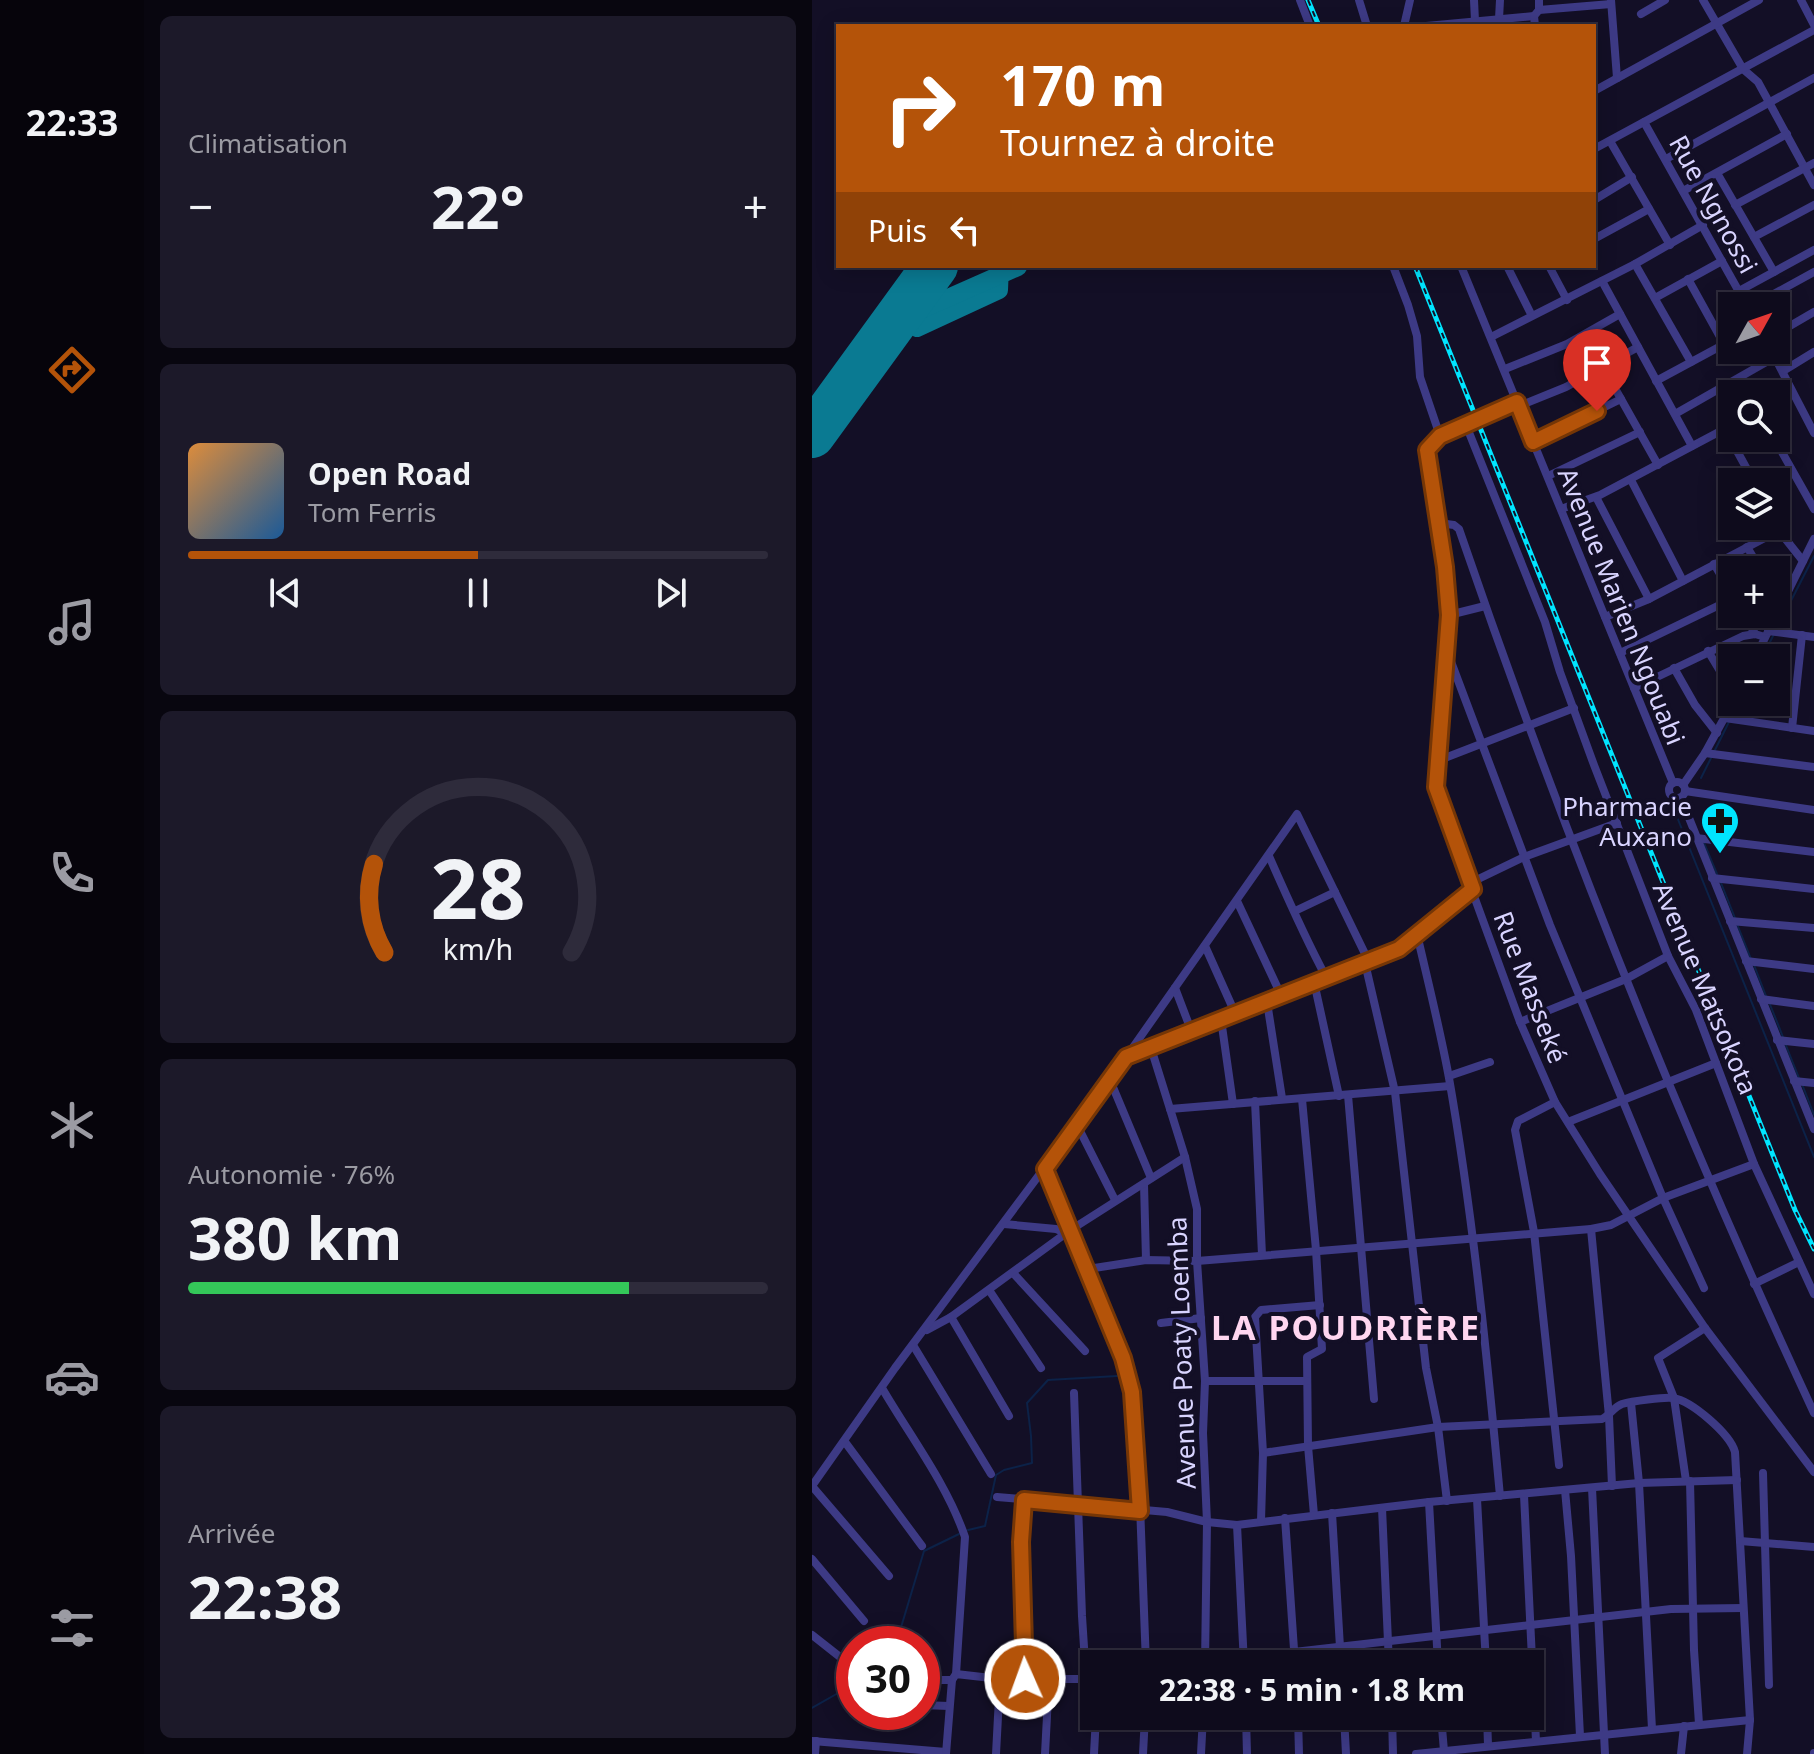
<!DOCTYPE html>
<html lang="fr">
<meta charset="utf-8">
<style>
:root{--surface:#0e0b1c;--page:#1c1929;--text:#f1f3f6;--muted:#9b9ba3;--line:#2e2b3b;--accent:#b45309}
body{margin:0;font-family:"Noto Sans",sans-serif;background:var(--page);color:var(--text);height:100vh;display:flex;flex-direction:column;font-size:30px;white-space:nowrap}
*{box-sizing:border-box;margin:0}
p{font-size:26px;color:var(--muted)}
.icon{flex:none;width:44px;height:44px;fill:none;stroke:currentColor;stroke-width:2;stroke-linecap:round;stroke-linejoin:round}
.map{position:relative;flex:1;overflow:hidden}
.sheet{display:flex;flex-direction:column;gap:16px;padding:16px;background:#08060f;width:668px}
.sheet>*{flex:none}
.top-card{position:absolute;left:24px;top:24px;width:760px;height:244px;border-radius:0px;box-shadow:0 4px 20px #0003,0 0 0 2px var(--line);background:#b45309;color:#fff;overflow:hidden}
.needle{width:52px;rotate:50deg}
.controls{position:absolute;left:906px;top:292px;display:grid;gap:16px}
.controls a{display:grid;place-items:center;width:72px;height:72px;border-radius:0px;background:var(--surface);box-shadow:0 4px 20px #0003,0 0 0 2px var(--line);font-size:40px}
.speed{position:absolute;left:24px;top:1626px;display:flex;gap:16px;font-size:40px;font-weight:700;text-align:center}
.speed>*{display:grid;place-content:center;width:104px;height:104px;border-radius:50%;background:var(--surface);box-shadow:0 4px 20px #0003,0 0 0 2px var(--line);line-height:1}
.speed .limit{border:12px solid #d22;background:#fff;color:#111}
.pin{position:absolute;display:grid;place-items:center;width:68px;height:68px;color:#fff;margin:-82px -34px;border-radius:50% 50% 50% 0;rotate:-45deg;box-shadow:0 0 8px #0007}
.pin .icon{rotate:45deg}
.me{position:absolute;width:88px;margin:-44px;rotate:358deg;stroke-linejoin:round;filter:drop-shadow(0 0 6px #0008)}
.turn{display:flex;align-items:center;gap:28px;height:168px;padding:0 32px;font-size:36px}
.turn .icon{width:104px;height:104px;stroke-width:2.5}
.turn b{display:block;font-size:56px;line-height:68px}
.then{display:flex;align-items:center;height:76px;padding:0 32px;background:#0003;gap:16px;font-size:30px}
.big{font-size:60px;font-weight:700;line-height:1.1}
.sheet .tile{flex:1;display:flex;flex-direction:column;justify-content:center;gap:12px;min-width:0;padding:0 28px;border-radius:12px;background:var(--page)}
.sheet .dial{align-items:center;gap:0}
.dial svg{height:208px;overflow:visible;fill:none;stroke:var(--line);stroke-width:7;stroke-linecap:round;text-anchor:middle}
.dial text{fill:var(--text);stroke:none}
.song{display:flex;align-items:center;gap:24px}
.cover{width:96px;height:96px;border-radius:12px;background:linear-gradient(135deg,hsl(30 70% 55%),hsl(210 70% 35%))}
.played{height:8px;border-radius:4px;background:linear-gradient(90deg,var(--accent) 50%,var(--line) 50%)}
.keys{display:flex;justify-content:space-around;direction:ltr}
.heat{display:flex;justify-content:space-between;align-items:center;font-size:44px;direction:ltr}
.charge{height:12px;border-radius:6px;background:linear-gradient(90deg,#34c759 76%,var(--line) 0)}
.trip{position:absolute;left:268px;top:1650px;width:464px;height:80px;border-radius:0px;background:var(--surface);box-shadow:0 4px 20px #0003,0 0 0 2px var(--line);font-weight:700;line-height:80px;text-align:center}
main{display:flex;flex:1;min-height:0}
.menu{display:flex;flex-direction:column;width:144px;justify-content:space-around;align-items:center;background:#06040b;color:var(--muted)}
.menu .icon{width:56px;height:56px}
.menu .current{color:var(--accent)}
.menu b{font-size:36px;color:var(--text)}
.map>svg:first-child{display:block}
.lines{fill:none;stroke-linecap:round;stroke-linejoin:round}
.stream{stroke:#0c2248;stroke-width:2}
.taxiway{stroke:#0a7a92;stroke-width:18}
.runway{stroke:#0a7a92;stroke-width:46}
.minor{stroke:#3d3a85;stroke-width:8}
.rail-casing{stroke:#00e5ff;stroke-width:5}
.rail{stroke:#130f26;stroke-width:2;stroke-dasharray:6;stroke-linecap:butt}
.route-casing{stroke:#753606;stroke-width:20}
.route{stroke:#b45309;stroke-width:14}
.labels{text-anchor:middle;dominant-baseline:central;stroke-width:8;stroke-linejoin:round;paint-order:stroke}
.street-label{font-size:26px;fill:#d9d4ff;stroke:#130f26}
.poi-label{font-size:26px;fill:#d9d4ff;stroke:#130f26;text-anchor:end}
.district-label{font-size:34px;font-weight:bold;letter-spacing:2px;fill:#ffd6f0;stroke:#130f26}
</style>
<main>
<nav class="menu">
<b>22:33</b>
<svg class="icon current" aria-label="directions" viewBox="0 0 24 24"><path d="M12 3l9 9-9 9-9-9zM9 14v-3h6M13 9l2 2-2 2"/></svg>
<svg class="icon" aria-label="music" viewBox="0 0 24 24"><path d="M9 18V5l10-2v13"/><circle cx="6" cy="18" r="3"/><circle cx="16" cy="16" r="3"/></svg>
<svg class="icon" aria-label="phone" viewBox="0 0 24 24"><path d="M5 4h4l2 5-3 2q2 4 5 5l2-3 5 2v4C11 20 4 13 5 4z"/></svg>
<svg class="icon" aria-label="climate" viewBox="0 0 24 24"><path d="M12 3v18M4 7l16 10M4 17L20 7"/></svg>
<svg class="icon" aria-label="car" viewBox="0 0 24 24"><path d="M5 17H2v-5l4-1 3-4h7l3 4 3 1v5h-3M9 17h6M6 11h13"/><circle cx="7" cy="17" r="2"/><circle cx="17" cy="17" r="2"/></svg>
<svg class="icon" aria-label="filters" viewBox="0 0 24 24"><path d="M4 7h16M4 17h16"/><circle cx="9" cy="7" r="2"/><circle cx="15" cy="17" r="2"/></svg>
</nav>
<section class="sheet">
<div class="tile"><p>Climatisation</p>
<div class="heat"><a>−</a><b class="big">22°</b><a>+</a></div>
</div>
<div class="tile">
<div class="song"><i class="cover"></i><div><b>Open Road</b><p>Tom Ferris</p></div></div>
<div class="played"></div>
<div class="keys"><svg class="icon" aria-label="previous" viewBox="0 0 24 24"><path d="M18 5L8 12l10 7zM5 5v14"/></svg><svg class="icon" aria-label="pause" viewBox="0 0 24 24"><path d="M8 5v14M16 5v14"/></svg><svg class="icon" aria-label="next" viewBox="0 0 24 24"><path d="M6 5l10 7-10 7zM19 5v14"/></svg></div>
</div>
<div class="tile dial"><svg viewBox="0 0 100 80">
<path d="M14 69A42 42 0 1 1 86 69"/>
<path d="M14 69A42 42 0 0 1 10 35" stroke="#b45309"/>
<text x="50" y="56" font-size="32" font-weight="700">28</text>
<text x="50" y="72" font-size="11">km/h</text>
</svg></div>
<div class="tile"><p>Autonomie · 76%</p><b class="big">380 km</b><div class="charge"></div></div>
<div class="tile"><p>Arrivée</p><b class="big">22:38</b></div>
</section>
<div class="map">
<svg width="1002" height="1754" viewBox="0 0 1002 1754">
<rect width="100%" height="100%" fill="#130f26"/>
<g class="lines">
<g class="stream">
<polyline points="965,628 1002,556"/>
<polyline points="950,658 962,634"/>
<polyline points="920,716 928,702"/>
<polyline points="902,752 917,722"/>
<polyline points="889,778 899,758"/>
<polyline points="865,817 1002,1157"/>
<polyline points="892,843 905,874"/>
<polyline points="909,883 923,918"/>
<polyline points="925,924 939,959"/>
<polyline points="942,965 954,996"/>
<polyline points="957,1002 971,1037"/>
<polyline points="973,1043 987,1078"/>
<polyline points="990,1084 1002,1115"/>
<polyline points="156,1530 173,1526 184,1475 192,1470 220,1463 219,1436 215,1403 236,1380 305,1376"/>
<polyline points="84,1644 112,1551 147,1534"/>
<polyline points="0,1708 42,1684"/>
</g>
<g class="taxiway">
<polyline points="103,266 102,282 105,291"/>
<polyline points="105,328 187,290 188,266"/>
<polyline points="76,330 93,317 206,267"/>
</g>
<polyline class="runway" points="0,435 123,266"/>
<g class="minor">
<polyline points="488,0 498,26"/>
<polyline points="547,0 555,26"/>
<polyline points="662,0 663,21"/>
<polyline points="799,0 805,78"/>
<polyline points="891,0 931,69 946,82 1002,185"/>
<polyline points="989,0 1002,25"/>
<polyline points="727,10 799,4"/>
<polyline points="829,14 853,0"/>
<polyline points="687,19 688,0"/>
<polyline points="592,26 598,0"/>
<polyline points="614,26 722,16"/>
<polyline points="723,26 722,16 727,10 727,0"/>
<polyline points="782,91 947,0"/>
<polyline points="832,122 935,306"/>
<polyline points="798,141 858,245"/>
<polyline points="782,149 1002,30"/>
<polyline points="854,159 1002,78"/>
<polyline points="905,173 962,272"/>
<polyline points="871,191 975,134"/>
<polyline points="782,200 820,177"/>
<polyline points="923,205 1002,163"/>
<polyline points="942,237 1002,205"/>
<polyline points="782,239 837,209"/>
<polyline points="823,264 879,362"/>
<polyline points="581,266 596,305 605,336 608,377 628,436"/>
<polyline points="649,266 861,783"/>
<polyline points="695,266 719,314"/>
<polyline points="737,266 755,300"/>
<polyline points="876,279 912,344"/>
<polyline points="790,281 880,446"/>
<polyline points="927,291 1002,250"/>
<polyline points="843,298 910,261"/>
<polyline points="940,306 1002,272"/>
<polyline points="964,334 1002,312"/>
<polyline points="679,337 823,264 891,225"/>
<polyline points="959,350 1002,433"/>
<polyline points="791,367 846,465"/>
<polyline points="693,369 755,344 808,314"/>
<polyline points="971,371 1002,352"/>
<polyline points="844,381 920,340"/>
<polyline points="705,402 628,436 619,444 614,457 633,567 637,615 624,792 708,1022 743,1102 788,1174 893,1328 1002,1472"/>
<polyline points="964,402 980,393"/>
<polyline points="707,406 754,387 826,347"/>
<polyline points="863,414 963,357"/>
<polyline points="654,425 733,622 748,672 782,765 856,956 884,1010 942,1164 1002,1294"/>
<polyline points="913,429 942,482"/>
<polyline points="962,438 1002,509"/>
<polyline points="721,442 809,399"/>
<polyline points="736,476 828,432"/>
<polyline points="819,480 871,581"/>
<polyline points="784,497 837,599"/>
<polyline points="749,509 788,495 920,425"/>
<path d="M627,523l15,2 5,4c103,301 221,596 355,884"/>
<polyline points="964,527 991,561"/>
<polyline points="935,547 949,570"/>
<polyline points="902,564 920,594"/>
<polyline points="932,614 943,634"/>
<polyline points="637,615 673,606"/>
<polyline points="793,617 837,599 966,531"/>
<polyline points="956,631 1002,637"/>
<polyline points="635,651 738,925 851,1198 892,1288"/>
<polyline points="896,651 920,691"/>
<polyline points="808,653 920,599"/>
<polyline points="943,658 1002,539"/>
<polyline points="862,668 883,705 905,733"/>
<polyline points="822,688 931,636 943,634 953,637"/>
<polyline points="913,718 1002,731"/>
<polyline points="980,728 990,635"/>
<polyline points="893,753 1002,767"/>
<polyline points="625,761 762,708"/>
<circle cx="865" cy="790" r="8"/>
<polyline points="871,785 893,753 921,702"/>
<polyline points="873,791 1002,810"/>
<polyline points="869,798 1002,1129"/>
<polyline points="884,838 1002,852"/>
<path d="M457,856c18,41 36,82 57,121"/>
<polyline points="900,878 1002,889"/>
<polyline points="658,883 712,857 805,823"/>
<polyline points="425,901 469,995"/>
<polyline points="483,911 523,892"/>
<polyline points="918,921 1002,928"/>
<path d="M605,934c11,48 23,95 32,144 24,138 38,278 51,418"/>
<polyline points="393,946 423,1013"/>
<polyline points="934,961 1002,969"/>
<polyline points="553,963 583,1092 614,1368 626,1427 635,1501"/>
<polyline points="502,982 527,1096"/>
<polyline points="363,988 379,1030"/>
<polyline points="949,999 1002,1006"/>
<polyline points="455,1002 470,1098"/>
<polyline points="409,1019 421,1104"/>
<polyline points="708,1022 814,979 856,956"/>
<polyline points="965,1040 1002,1044"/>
<polyline points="339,1048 373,1157 385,1209 385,1261 393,1381 391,1433 395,1522 393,1664"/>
<polyline points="315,1056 587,949 661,889"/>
<polyline points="637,1076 678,1062"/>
<polyline points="298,1080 339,1178"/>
<polyline points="982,1081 1002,1083"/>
<polyline points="536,1095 562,1399"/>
<polyline points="490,1099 504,1250 510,1349 495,1357 496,1446 502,1515"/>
<polyline points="443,1101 450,1255"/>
<polyline points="743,1102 706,1121 703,1130 722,1232 747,1465"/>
<polyline points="358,1109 638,1086"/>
<polyline points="756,1122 904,1063"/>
<polyline points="265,1125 303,1200"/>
<polyline points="233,1169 309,1351 320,1388 326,1452 334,1664"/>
<polyline points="332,1184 334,1260"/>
<polyline points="192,1224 244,1229 254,1233"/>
<polyline points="779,1229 797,1416 800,1486"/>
<polyline points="276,1269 334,1260 385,1261 779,1229 799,1225 851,1198 942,1164"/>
<polyline points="201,1273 273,1351"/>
<polyline points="942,1284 987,1262"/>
<polyline points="177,1290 229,1368"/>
<polyline points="139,1317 197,1416"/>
<polyline points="349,1323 389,1318"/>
<polyline points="115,1330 139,1317 257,1231 373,1157"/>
<polyline points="101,1345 179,1474"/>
<polyline points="393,1381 495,1381"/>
<path d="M70,1388c28,48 65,96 83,149l-9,137"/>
<polyline points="262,1393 270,1616 274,1678"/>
<polyline points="819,1403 827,1483 840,1729"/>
<polyline points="33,1442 110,1546"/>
<path d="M451,1453l175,-26 164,-8c8,-4 12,-12 20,-15 10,-3 42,-7 51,-6 19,3 57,36 62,54l15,268 -3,34"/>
<polyline points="951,1473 957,1685"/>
<polyline points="874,1481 862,1398 846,1358 893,1328"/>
<polyline points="878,1481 882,1650 887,1724"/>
<polyline points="0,1486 83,1368 298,1080 485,814 557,962"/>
<polyline points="0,1486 77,1576"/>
<polyline points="780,1488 793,1754"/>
<polyline points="753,1490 759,1556 768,1736"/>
<polyline points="712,1495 724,1741"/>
<polyline points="185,1497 355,1512 395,1522 425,1525 617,1502 827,1483 925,1480"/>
<polyline points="665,1499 674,1664"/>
<polyline points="212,1500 209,1542 213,1679"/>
<polyline points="617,1502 626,1664"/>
<polyline points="570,1508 577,1664"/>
<polyline points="520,1513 529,1664"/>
<polyline points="473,1518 483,1664"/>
<polyline points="449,1521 451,1453 443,1317 449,1310 508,1305"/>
<polyline points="425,1525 432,1664"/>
<polyline points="928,1541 1002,1547"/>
<polyline points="0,1559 52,1621"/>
<polyline points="0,1635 42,1668"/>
<polyline points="432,1654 482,1652 859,1609 931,1608"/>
<polyline points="110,1680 140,1680 144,1674 188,1679 282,1679"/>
<polyline points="110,1705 137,1706"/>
<polyline points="434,1716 435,1754"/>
<polyline points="486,1716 487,1754"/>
<polyline points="532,1716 534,1754"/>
<polyline points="580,1716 581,1754"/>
<polyline points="629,1716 632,1751"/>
<polyline points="675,1716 676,1745"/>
<polyline points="0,1741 134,1752"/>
<polyline points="3,1754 4,1741"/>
<polyline points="134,1754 140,1680"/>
<polyline points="184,1754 188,1679"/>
<polyline points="233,1754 237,1678"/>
<polyline points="282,1754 284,1716"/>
<polyline points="331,1754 333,1716"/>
<polyline points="389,1754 391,1716"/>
<polyline points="604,1754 938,1720"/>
<polyline points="869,1754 872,1726"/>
<polyline points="1002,1754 1002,1753"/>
</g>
<defs>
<g id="rail">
<polyline points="496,0 507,26"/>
<polyline points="603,266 983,1210 1002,1249"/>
</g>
</defs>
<use href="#rail" class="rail-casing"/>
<use href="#rail" class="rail"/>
</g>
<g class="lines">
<defs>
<polyline id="route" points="213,1679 209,1542 212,1500 328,1511 320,1392 311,1358 233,1169 314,1057 587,949 661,889 624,787 637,615 633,567 615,450 628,436 705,402 721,442 785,411"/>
</defs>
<use href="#route" class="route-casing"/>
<use href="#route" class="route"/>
</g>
<defs>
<symbol id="pharmacy-pin" viewBox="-11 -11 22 30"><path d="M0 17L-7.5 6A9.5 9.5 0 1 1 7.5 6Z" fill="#00e5ff" stroke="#130f26"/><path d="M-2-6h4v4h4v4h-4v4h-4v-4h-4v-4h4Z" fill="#111"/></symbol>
</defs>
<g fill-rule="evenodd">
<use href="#pharmacy-pin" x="886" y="799" width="44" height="60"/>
</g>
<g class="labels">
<g class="street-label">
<text transform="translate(902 204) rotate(61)">Rue Ngnossi</text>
<text transform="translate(810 606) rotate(68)">Avenue Marien Ngouabi</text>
<text transform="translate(719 987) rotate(69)">Rue Masseké</text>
<text transform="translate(894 988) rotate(67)">Avenue Matsokota</text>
<text transform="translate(369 1353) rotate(-92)">Avenue Poaty Loemba</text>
</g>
<g class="poi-label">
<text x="880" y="806">Pharmacie<tspan x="880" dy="30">Auxano</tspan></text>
</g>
<g class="district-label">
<text x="534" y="1327">LA POUDRIÈRE</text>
</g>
</g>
</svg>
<div class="controls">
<a><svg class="needle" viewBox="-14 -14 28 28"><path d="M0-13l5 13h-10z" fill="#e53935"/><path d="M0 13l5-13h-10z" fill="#9b9ba3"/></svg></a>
<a><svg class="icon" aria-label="search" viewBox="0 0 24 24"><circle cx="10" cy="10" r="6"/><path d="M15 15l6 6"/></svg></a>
<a><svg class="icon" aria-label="layers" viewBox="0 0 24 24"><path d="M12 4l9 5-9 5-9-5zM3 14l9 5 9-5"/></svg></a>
<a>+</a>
<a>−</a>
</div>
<div class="speed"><div class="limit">30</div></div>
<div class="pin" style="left:785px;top:411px;background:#d93025"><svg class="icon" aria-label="arrive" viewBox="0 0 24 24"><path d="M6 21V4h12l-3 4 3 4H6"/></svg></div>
<svg class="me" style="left:213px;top:1679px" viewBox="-20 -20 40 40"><circle r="17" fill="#b45309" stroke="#fff" stroke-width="3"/><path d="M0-11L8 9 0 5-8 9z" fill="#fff"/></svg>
<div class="trip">22:38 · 5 min · 1.8 km</div>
<div class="top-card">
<div class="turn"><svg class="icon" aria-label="right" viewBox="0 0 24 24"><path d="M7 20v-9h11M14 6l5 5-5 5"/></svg><div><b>170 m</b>Tournez à droite</div></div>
<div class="then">Puis<svg class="icon" aria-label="left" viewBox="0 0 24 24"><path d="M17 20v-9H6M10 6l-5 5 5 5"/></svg></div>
</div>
</div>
</main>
